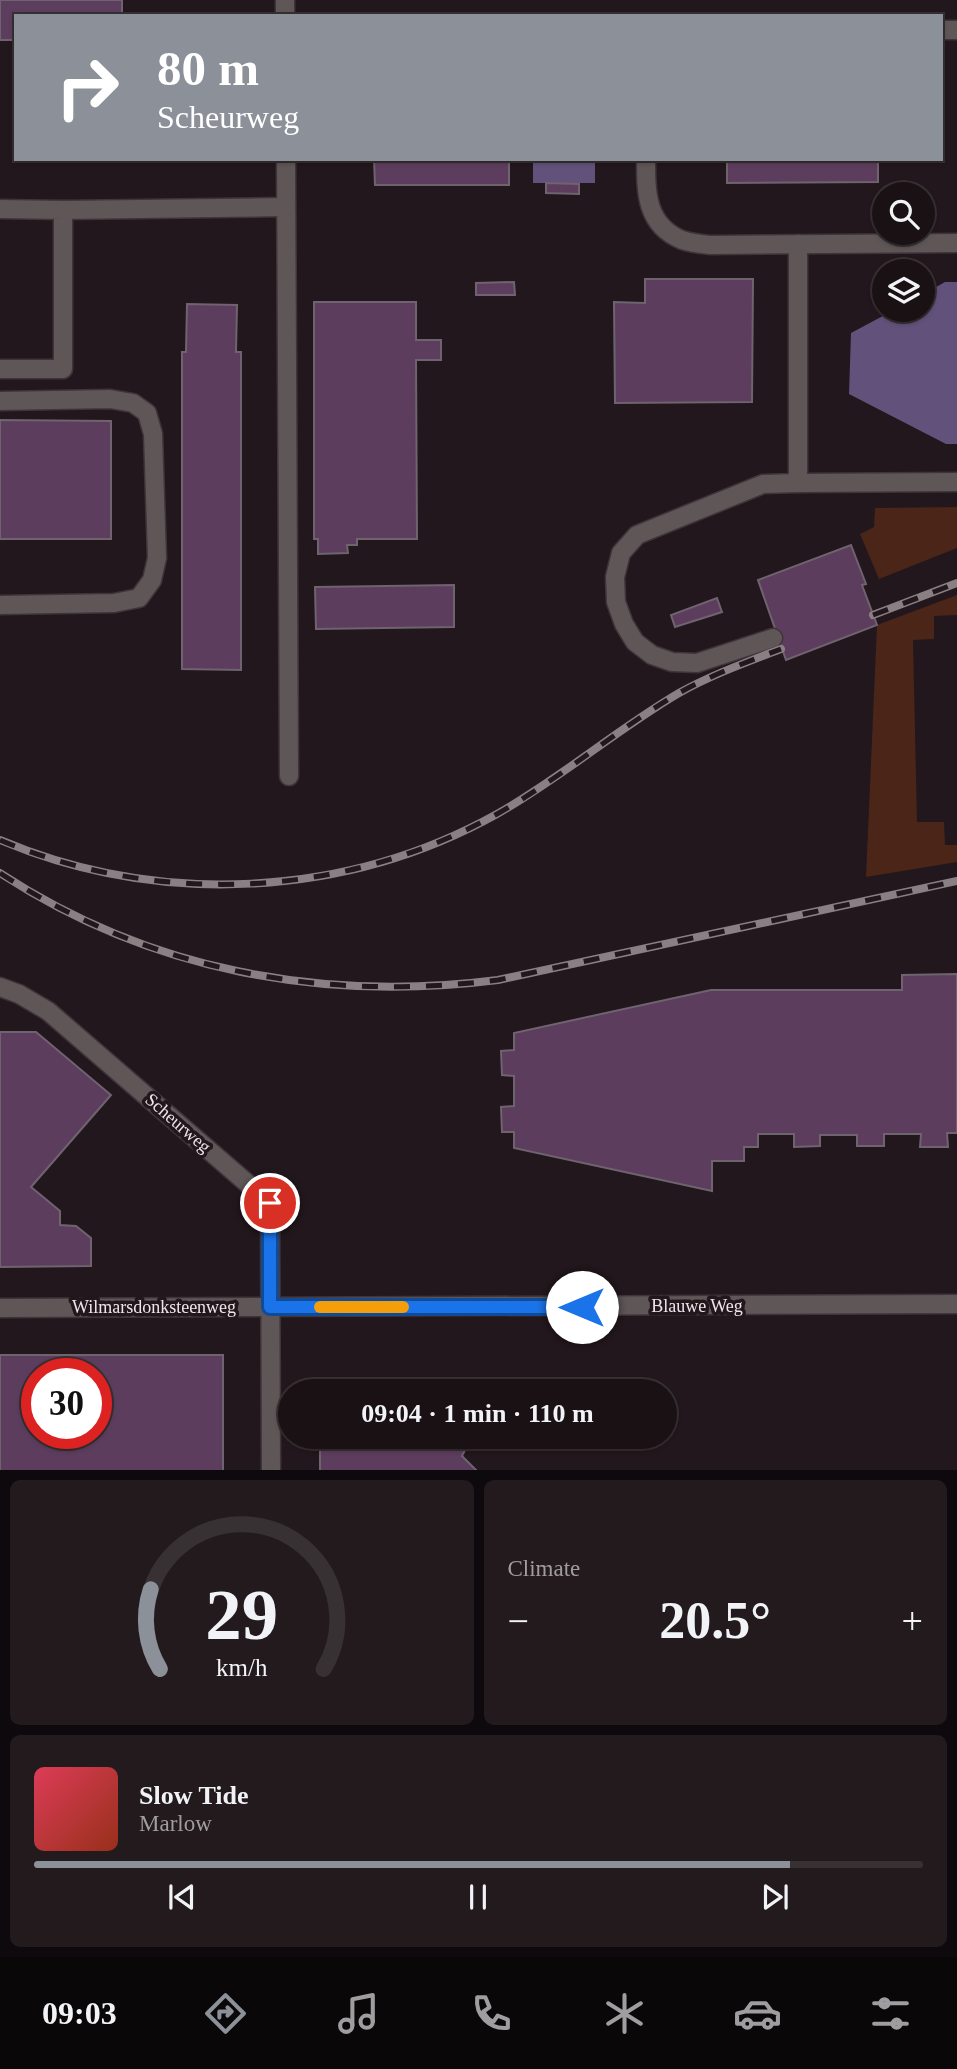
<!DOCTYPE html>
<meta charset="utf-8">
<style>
:root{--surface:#1a1115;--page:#231a1e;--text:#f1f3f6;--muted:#9f9da0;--line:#383134;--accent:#8c9099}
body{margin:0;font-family:"Times New Roman",serif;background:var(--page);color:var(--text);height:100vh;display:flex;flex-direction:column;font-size:26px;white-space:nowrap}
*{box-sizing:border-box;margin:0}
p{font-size:23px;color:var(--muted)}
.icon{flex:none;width:38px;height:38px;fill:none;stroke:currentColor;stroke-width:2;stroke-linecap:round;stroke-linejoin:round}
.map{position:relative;height:1470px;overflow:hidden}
.sheet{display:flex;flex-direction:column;gap:10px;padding:10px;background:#0e090c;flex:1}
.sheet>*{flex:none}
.top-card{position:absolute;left:14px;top:14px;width:929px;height:147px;border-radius:0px;box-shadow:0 2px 5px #0004,0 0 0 2px var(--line);background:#8c9099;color:#fff;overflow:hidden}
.tools{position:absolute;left:872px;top:182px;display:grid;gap:14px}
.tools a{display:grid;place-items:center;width:63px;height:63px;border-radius:50%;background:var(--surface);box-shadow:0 2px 5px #0004,0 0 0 2px var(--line);font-size:35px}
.speed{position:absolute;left:21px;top:1358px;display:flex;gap:14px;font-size:35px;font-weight:700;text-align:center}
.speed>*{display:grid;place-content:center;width:91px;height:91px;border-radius:50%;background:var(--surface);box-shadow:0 2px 5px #0004,0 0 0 2px var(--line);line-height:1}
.speed .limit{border:10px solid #d22;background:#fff;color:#111}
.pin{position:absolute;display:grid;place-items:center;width:60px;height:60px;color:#fff;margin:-30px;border:4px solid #fff;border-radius:50%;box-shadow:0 2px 7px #0007}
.me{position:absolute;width:77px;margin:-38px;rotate:270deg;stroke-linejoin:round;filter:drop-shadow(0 0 5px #0008)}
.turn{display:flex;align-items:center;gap:24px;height:147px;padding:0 28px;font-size:32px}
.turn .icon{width:91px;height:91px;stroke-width:2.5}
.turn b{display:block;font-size:49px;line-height:60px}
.big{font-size:52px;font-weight:600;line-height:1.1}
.sheet .card{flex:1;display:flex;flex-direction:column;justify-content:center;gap:10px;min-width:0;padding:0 24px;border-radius:10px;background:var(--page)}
.sheet .dial{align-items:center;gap:0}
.dial svg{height:182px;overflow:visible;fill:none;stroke:var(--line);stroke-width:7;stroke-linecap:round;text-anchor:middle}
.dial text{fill:var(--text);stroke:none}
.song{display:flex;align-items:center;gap:21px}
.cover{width:84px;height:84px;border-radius:10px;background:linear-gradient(135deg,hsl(350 70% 55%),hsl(10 70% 35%))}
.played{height:7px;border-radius:4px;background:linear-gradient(90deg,var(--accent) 85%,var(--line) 85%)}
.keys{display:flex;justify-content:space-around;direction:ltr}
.heat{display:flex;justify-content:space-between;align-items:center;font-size:38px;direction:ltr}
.sheet .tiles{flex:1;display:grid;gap:10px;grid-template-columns:1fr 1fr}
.card:last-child{grid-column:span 2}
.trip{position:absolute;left:278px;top:1379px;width:399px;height:70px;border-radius:35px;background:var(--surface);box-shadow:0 2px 5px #0004,0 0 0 2px var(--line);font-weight:600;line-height:70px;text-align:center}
.menu{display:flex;height:112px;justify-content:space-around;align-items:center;background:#0a0708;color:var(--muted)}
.menu .icon{width:49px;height:49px}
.menu .on{color:var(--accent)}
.menu b{font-size:32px;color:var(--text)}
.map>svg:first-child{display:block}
.green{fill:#4a2518}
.water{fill:#62527b}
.building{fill:#5d3d5e;stroke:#6e636e;stroke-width:2;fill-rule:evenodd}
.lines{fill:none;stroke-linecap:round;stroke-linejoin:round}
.minor-casing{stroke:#3f3439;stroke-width:21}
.minor{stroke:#5e5657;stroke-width:18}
.rail-casing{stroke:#8a8084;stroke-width:8}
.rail{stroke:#22171c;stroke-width:5;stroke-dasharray:16;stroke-linecap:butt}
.route-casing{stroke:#114b97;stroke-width:18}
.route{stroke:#1a73e8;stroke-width:12}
.slow{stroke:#f59e0b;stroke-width:12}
.labels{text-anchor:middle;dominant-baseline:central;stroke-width:7;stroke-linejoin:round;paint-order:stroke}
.street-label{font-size:18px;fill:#eee5e9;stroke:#22171c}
</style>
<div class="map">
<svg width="957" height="1471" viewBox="0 0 957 1471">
<rect width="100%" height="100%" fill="#22171c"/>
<g class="green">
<polygon points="957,507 957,548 879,579 860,534 874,527 875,508"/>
<polygon points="957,595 957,615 934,616 934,639 913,640 917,822 944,822 945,845 957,845 957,862 866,877 877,625"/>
</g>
<g class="water">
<rect x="533" y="159" width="62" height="24"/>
<polygon points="945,282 957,282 957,444 946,444 849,394 851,333 894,310 922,310 922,295"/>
</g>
<g class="building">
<polygon points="0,0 122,0 122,16 16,16 16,40 0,40"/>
<polygon points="374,159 509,159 509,185 375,185"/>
<polygon points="727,159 878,159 878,182 727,183"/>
<polygon points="546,183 579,184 579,194 546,193"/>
<polygon points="645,279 753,279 752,402 615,403 614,302 645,303"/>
<polygon points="514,282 515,295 476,295 476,283"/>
<polygon points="314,302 416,302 416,340 441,340 441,360 416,360 417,539 357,539 357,545 347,545 348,553 318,554 318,539 314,539"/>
<polygon points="187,304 237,305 236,352 241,352 241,670 182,669 182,352 186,352"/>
<polygon points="0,420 111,421 111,539 0,539"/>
<polygon points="851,545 866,584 862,585 877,625 786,660 758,580"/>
<polygon points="454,585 454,627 316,629 315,587"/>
<polygon points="717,598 722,612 675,627 671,615"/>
<polygon points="957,974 957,1133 947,1133 948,1147 920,1147 921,1134 884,1134 884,1146 857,1146 857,1135 820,1135 820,1146 794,1147 794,1134 758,1134 758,1147 744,1147 744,1161 712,1161 712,1191 514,1148 514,1132 502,1132 501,1107 514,1106 514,1076 502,1075 501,1051 514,1050 514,1033 711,990 902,990 902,975"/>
<polygon points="0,1032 36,1032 111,1095 31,1187 60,1211 60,1225 76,1226 91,1238 91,1266 0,1267"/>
<path d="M0,1355h223v116h-223zM37,1374h59v59h-59z"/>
<polygon points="438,1385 438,1387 449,1387 450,1389 457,1391 320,1391 319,1386"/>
<polygon points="320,1437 465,1437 466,1448 462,1456 477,1471 320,1471"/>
</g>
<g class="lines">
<defs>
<g id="minor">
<polyline points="285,0 285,16"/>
<polyline points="942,30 957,30"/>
<polyline points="286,159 289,776"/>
<path d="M646,159c0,34 0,66 36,81 9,3 19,4 28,5l247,-2"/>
<polyline points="0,209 63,210 63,369 0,369"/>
<polyline points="63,210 286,207"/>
<polyline points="0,401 110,399 133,403 147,413 153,434 157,558 152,580 139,598 114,603 0,605"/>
<polyline points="798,483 957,482"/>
<polyline points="773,638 697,663 672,662 652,655 635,642 624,624 616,602 615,577 621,553 637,535 763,484 798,483 798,244"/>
<polyline points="0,987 19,994 48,1011 270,1203 271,1471"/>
<polyline points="0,1308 957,1304"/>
</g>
</defs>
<use href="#minor" class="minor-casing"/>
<use href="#minor" class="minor"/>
<defs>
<g id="rail">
<polyline points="873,615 957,583"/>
<path d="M0,840c159,67 346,58 497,-26 64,-36 119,-84 182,-121 32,-18 68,-31 102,-44"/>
<path d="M0,873c150,98 322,129 498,107l459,-99"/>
</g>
</defs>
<use href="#rail" class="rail-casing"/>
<use href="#rail" class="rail"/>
</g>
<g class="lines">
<defs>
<polyline id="route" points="270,1203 270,1307 582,1307"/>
</defs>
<use href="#route" class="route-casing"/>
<use href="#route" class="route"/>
<polyline class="slow" points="320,1307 403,1307"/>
</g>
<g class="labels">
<g class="street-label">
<text transform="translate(178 1123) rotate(41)">Scheurweg</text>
<text x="697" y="1306">Blauwe Weg</text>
<text x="154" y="1307">Wilmarsdonksteenweg</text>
</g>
</g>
</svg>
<div class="tools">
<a><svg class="icon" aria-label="search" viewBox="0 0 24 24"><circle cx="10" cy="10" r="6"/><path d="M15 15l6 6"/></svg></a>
<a><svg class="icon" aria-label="layers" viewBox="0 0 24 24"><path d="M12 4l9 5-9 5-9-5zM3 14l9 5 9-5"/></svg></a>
</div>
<div class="speed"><div class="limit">30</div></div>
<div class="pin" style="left:270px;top:1203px;background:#d93025"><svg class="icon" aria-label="arrive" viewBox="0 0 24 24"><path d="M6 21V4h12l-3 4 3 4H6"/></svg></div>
<svg class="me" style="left:582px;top:1307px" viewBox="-20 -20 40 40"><circle r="19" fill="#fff"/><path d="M0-13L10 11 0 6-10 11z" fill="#1a73e8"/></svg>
<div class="trip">09:04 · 1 min · 110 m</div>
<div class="top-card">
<div class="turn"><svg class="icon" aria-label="right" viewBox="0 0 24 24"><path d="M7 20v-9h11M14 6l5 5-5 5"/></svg><div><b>80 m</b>Scheurweg</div></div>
</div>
</div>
<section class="sheet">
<div class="tiles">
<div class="card dial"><svg viewBox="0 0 100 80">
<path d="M14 69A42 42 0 1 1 86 69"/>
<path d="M14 69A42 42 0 0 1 10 34" stroke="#8c9099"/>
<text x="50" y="56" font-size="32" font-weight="700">29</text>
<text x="50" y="72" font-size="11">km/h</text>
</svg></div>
<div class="card"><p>Climate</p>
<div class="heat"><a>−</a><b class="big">20.5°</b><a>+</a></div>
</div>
<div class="card">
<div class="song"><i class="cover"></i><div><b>Slow Tide</b><p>Marlow</p></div></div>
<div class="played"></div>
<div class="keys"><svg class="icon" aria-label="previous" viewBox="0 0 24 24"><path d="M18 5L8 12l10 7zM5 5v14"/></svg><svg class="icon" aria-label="pause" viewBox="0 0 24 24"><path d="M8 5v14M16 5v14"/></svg><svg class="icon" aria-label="next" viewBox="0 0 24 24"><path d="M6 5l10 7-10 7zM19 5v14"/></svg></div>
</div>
</div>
</section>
<nav class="menu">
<b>09:03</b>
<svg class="icon on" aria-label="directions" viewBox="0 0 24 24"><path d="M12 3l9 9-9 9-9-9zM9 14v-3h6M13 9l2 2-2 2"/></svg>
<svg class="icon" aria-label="music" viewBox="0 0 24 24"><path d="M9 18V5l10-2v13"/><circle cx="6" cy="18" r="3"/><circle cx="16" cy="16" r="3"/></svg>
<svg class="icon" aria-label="phone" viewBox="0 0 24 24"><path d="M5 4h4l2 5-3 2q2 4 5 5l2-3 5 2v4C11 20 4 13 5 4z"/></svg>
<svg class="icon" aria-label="climate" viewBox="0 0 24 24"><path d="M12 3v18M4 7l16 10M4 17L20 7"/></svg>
<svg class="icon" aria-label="car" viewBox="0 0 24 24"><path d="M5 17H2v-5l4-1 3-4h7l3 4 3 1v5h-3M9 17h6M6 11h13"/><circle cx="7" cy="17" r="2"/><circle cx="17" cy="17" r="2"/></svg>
<svg class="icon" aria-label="filters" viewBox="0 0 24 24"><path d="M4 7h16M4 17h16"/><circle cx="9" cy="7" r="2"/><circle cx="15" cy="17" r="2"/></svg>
</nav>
